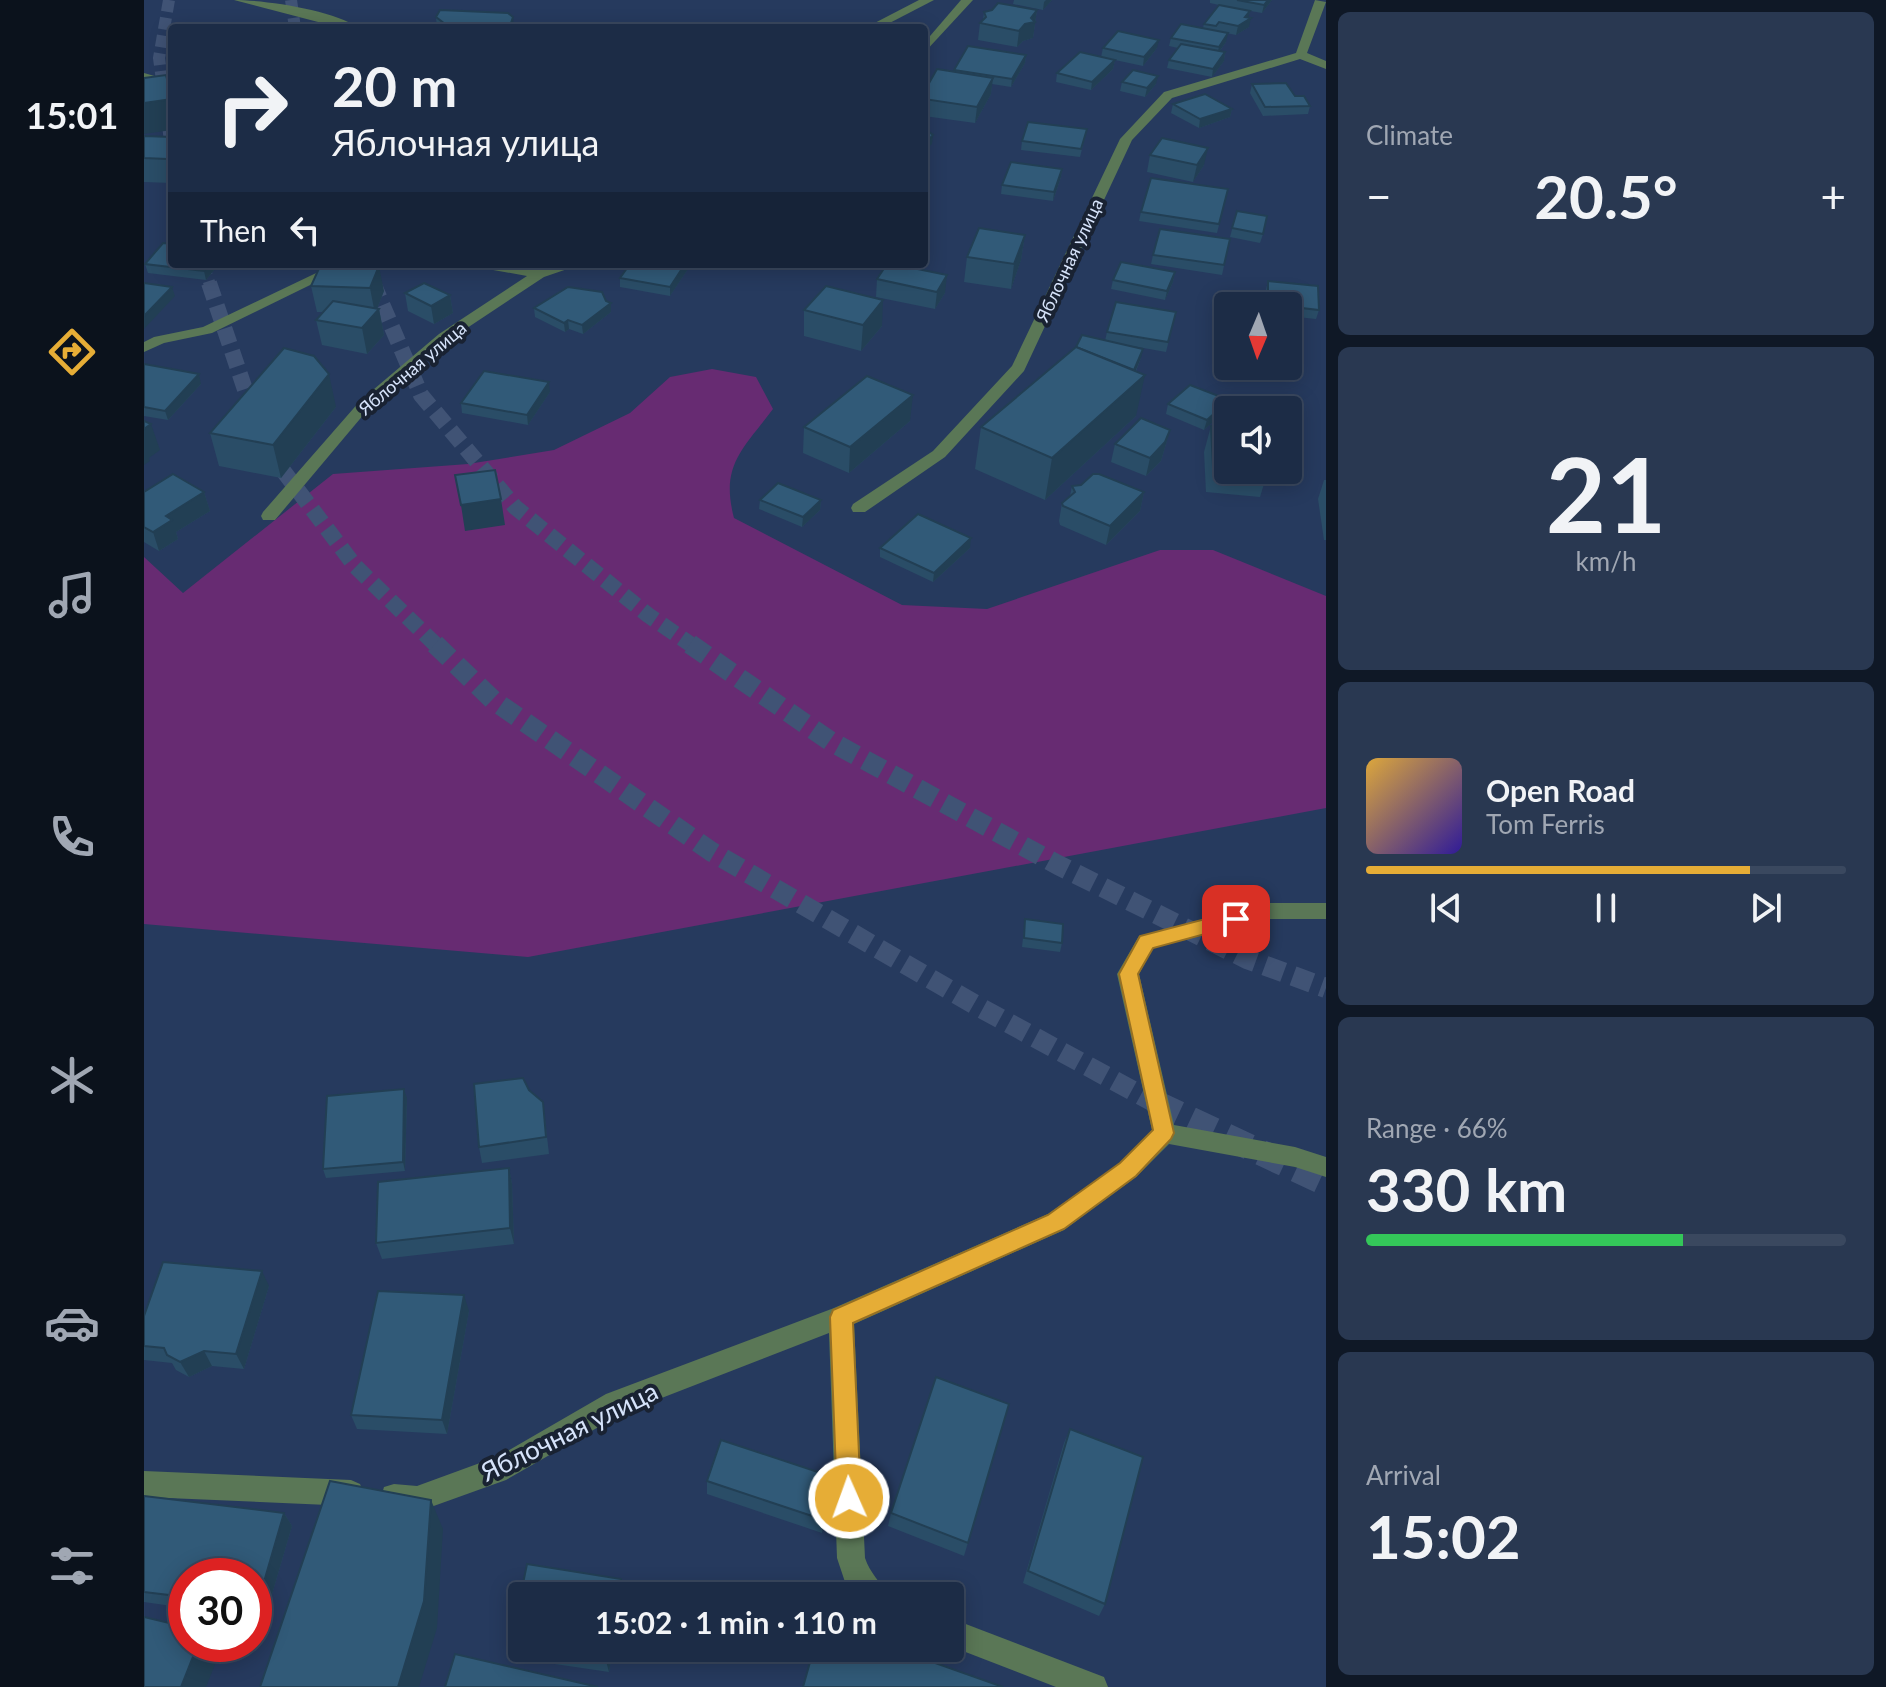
<!DOCTYPE html>
<meta charset="utf-8">
<style>
:root{--surface:#1c2c46;--page:#293851;--text:#f1f3f6;--muted:#a0a7b3;--line:#3a485f;--accent:#e6ad36}
body{margin:0;font-family:Lato,sans-serif;background:var(--page);color:var(--text);height:100vh;display:flex;flex-direction:column;font-size:30px;white-space:nowrap}
*{box-sizing:border-box;margin:0}
p{font-size:26px;color:var(--muted)}
.icon{flex:none;width:44px;height:44px;fill:none;stroke:currentColor;stroke-width:2;stroke-linecap:round;stroke-linejoin:round}
.map{position:relative;flex:1;overflow:hidden}
.panel{display:flex;flex-direction:column;gap:12px;padding:12px;background:#0f1826;width:560px}
.panel>*{flex:none}
.banner{position:absolute;left:24px;top:24px;width:760px;height:244px;border-radius:8px;box-shadow:0 4px 20px #0003,0 0 0 2px var(--line);background:#1c2c46;color:var(--text);overflow:hidden}
.needle{width:52px;rotate:182deg}
.controls{position:absolute;left:1070px;top:292px;display:grid;gap:16px}
.controls a{display:grid;place-items:center;width:88px;height:88px;border-radius:8px;background:var(--surface);box-shadow:0 4px 20px #0003,0 0 0 2px var(--line);font-size:40px}
.speed{position:absolute;left:24px;top:1558px;display:flex;gap:16px;font-size:40px;font-weight:700;text-align:center}
.speed>*{display:grid;place-content:center;width:104px;height:104px;border-radius:50%;background:var(--surface);box-shadow:0 4px 20px #0003,0 0 0 2px var(--line);line-height:1}
.speed .limit{border:12px solid #d22;background:#fff;color:#111}
.pin{position:absolute;display:grid;place-items:center;width:68px;height:68px;color:#fff;margin:-34px;border-radius:16px;box-shadow:0 4px 12px #0006}
.me{position:absolute;width:88px;margin:-44px;rotate:358deg;stroke-linejoin:round;filter:drop-shadow(0 0 6px #0008)}
.turn{display:flex;align-items:center;gap:28px;height:168px;padding:0 32px;font-size:36px}
.turn .icon{width:104px;height:104px;stroke-width:2.5}
.turn b{display:block;font-size:56px;line-height:68px}
.then{display:flex;align-items:center;height:76px;padding:0 32px;background:#0003;gap:16px;font-size:30px}
.big{font-size:60px;font-weight:700;line-height:1.1}
.panel .tile{flex:1;display:flex;flex-direction:column;justify-content:center;gap:12px;min-width:0;padding:0 28px;border-radius:12px;background:var(--page)}
.panel .dial{align-items:center;gap:0}
.dial b{font-size:104px;line-height:1}
.song{display:flex;align-items:center;gap:24px}
.cover{width:96px;height:96px;border-radius:12px;background:linear-gradient(135deg,hsl(40 70% 55%),hsl(250 70% 35%))}
.played{height:8px;border-radius:4px;background:linear-gradient(90deg,var(--accent) 80%,var(--line) 80%)}
.keys{display:flex;justify-content:space-around;direction:ltr}
.heat{display:flex;justify-content:space-between;align-items:center;font-size:44px;direction:ltr}
.charge{height:12px;border-radius:6px;background:linear-gradient(90deg,#34c759 66%,var(--line) 0)}
.trip{position:absolute;left:364px;top:1582px;width:456px;height:80px;border-radius:8px;background:var(--surface);box-shadow:0 4px 20px #0003,0 0 0 2px var(--line);font-weight:700;line-height:80px;text-align:center}
main{display:flex;flex:1;min-height:0}
.tabs{display:flex;flex-direction:column;width:144px;justify-content:space-around;align-items:center;background:#0b121c;color:var(--muted)}
.tabs .icon{width:56px;height:56px}
.tabs .on{color:var(--accent)}
.tabs b{font-size:36px;color:var(--text)}
.map>svg:first-child{display:block}
.green{fill:#672b72}
.lines{fill:none;stroke-linecap:round;stroke-linejoin:round}
.primary-tunnel-far3{stroke:#405375;stroke-width:12;stroke-dasharray:12 6;stroke-linecap:butt}
.primary-tunnel-far2{stroke:#405375;stroke-width:16;stroke-dasharray:16 8;stroke-linecap:butt}
.primary-tunnel-far1{stroke:#405375;stroke-width:20;stroke-dasharray:20 10;stroke-linecap:butt}
.primary-tunnel{stroke:#405375;stroke-width:26;stroke-dasharray:26 13;stroke-linecap:butt}
.lane{fill:#5a7756;fill-rule:evenodd}
.street{fill:#5a7756;fill-rule:evenodd}
.wall{fill:#2a4d67}
.shaded-wall{fill:#223f54}
.building{fill:#315a78;stroke:#223f54;stroke-width:2}
.route{fill:#e6ad36;stroke:#967023;stroke-width:2}
.labels{text-anchor:middle;dominant-baseline:central;stroke-width:8;stroke-linejoin:round;paint-order:stroke}
.far-street-label{font-size:18px;fill:#d6e3fa;stroke:#192232}
.near-street-label{font-size:26px;fill:#d6e3fa;stroke:#192232}
</style>
<main>
<nav class="tabs">
<b>15:01</b>
<svg class="icon on" aria-label="directions" viewBox="0 0 24 24"><path d="M12 3l9 9-9 9-9-9zM9 14v-3h6M13 9l2 2-2 2"/></svg>
<svg class="icon" aria-label="music" viewBox="0 0 24 24"><path d="M9 18V5l10-2v13"/><circle cx="6" cy="18" r="3"/><circle cx="16" cy="16" r="3"/></svg>
<svg class="icon" aria-label="phone" viewBox="0 0 24 24"><path d="M5 4h4l2 5-3 2q2 4 5 5l2-3 5 2v4C11 20 4 13 5 4z"/></svg>
<svg class="icon" aria-label="climate" viewBox="0 0 24 24"><path d="M12 3v18M4 7l16 10M4 17L20 7"/></svg>
<svg class="icon" aria-label="car" viewBox="0 0 24 24"><path d="M5 17H2v-5l4-1 3-4h7l3 4 3 1v5h-3M9 17h6M6 11h13"/><circle cx="7" cy="17" r="2"/><circle cx="17" cy="17" r="2"/></svg>
<svg class="icon" aria-label="filters" viewBox="0 0 24 24"><path d="M4 7h16M4 17h16"/><circle cx="9" cy="7" r="2"/><circle cx="15" cy="17" r="2"/></svg>
</nav>
<div class="map">
<svg width="1182" height="1687" viewBox="0 0 1182 1687">
<rect width="100%" height="100%" fill="#263a5e"/>
<path class="green" d="M568,369l44,8 17,32c-30,40 -53,56 -39,109l168,87 85,4 173,-59h53l113,46v212l-798,149 -384,-33v-367l39,36 150,-119 135,-10 86,-14 76,-37 40,-36z"/>
<g class="lines">
<g class="primary-tunnel-far3">
<polyline points="25,0 15,58 28,156"/>
<polyline points="147,0 151,28"/>
<polyline points="59,264 66,285"/>
<polyline points="221,264 230,285"/>
</g>
<g class="primary-tunnel-far2">
<polyline points="65,283 110,416"/>
<polyline points="229,283 277,395 371,507 504,615 549,646"/>
<polyline points="125,452 211,566 293,646"/>
</g>
<g class="primary-tunnel-far1">
<polyline points="291,644 349,700 568,852 835,1007 1015,1105"/>
<polyline points="546,644 686,741 914,865 1103,959 1182,988"/>
</g>
<polyline class="primary-tunnel" points="1011,1103 1182,1183"/>
<g class="lane">
<path d="M90,0c32,0 99,10 125,28h-18z"/>
<polygon points="817,0 829,0 780,53 780,43"/>
</g>
<g class="street">
<polygon points="775,0 790,0 736,28 721,28"/>
<polygon points="1171,0 1182,2 1163,53 1182,61 1182,69 1156,59 1028,98 988,140 880,371 801,457 721,512 709,512 707,508 709,504 789,451 868,366 976,139 1020,92 1152,53"/>
<polygon points="0,73 28,81 28,89 0,81"/>
<polygon points="191,264 209,264 68,333 20,343 0,352 0,342 10,337 59,327"/>
<polygon points="331,264 362,264 395,270 415,264 438,264 400,277 305,340 226,407 131,520 119,520 117,516 119,512 216,401 295,334 383,276 338,268"/>
<path d="M1121,903h61v16h-61l-112,29 -14,26 35,151 121,22 31,10v20l-31,-10 -126,-23 -33,33 -72,53 -210,94 11,234c5,16 16,23 22,38h-34l-5,-5 -11,-33 -8,-225 -206,80 -117,67 -89,32 -33,-5 -3,-10 3,-10 10,-3 23,2 82,-30 107,-62 228,-86 214,-94 72,-51 32,-33 -35,-156 22,-38z"/>
<polygon points="0,1471 207,1480 216,1484 220,1493 216,1502 207,1506 0,1497"/>
<polygon points="806,1618 960,1677 964,1687 912,1687 806,1646"/>
</g>
</g>
<g class="wall">
<polygon points="870,0 908,0 899,10 869,4"/>
<polygon points="1066,0 1128,0 1118,13 1084,7 1106,11 1104,18 1105,27 1092,35 1073,31 1082,42 1076,51 1081,52 1080,61 1068,77 1023,68 1025,60 1034,48 1025,46 1027,38 1059,28 1060,24 1075,5 1066,3"/>
<polygon points="893,10 889,38 879,41 873,47 834,40 836,23 839,20 840,12"/>
<polygon points="292,17 370,28 293,28"/>
<polygon points="959,48 1013,48 999,66 957,57"/>
<polygon points="882,55 881,63 867,87 848,84 847,94 831,123 780,116 780,92 809,72 810,70"/>
<polygon points="971,60 969,69 947,90 912,82 913,73"/>
<polygon points="978,82 1012,84 1001,97 976,91"/>
<polygon points="1108,84 1151,96 1166,106 1164,114 1119,116 1106,93"/>
<polygon points="1029,104 1088,109 1086,117 1055,128 1027,113"/>
<polygon points="943,129 936,157 877,150 878,141"/>
<polygon points="0,136 28,137 28,183 0,182"/>
<polygon points="1006,155 1060,165 1049,182 1003,172"/>
<polygon points="918,169 917,177 909,201 857,194 858,185"/>
<polygon points="1084,189 1073,233 995,221 997,212"/>
<polygon points="1093,211 1119,234 1116,243 1086,237"/>
<polygon points="881,235 877,260 867,289 820,282 823,257"/>
<polygon points="1086,239 1078,275 1007,264 1009,255"/>
<polygon points="1,264 75,264 62,280 4,273"/>
<polygon points="177,264 240,291 233,309 235,309 240,335 223,354 178,345 172,320 179,312 173,312 167,286"/>
<polygon points="544,269 526,296 476,287 476,278"/>
<polygon points="1031,272 1029,282 1021,300 967,289 969,280"/>
<polygon points="733,279 801,293 791,309 732,297"/>
<polygon points="1124,281 1175,310 1172,319 1144,316 1144,306 1122,306 1122,290"/>
<polygon points="261,293 306,295 309,313 290,324 264,311"/>
<polygon points="390,308 467,312 439,334 425,329 421,332 391,317"/>
<polygon points="660,310 738,326 717,351 660,336"/>
<polygon points="1032,312 1022,352 977,344 997,358 992,371 992,416 901,500 831,469 837,427 961,341 963,332"/>
<polygon points="0,364 57,384 24,420 0,416"/>
<polygon points="406,392 384,425 318,413 317,403"/>
<polygon points="1085,400 1082,410 1060,430 1022,414 1024,404"/>
<polygon points="192,407 137,478 75,466 66,433"/>
<polygon points="766,421 705,473 659,453 660,427"/>
<polygon points="1067,426 1084,427 1084,470 1129,470 1128,475 1123,474 1116,497 1062,492 1060,452"/>
<polygon points="1026,430 1017,461 1002,476 967,462 971,444"/>
<polygon points="1180,480 1182,480 1182,540 1180,540 1174,499"/>
<polygon points="928,486 1000,492 996,511 962,545 916,525 915,521 918,503 926,496"/>
<polygon points="0,492 60,492 66,511 32,532 34,539 15,551 0,542"/>
<polygon points="616,500 677,500 676,510 658,527 615,509"/>
<polygon points="736,548 826,548 789,582 736,557"/>
<polygon points="881,919 918,943 916,952 878,947"/>
<polygon points="263,1098 261,1171 182,1178 179,1169"/>
<polygon points="399,1102 405,1154 338,1163 335,1147"/>
<polygon points="365,1168 368,1184 370,1244 238,1259 232,1243"/>
<polygon points="125,1286 100,1369 68,1366 45,1377 32,1370 28,1363 0,1360 0,1316"/>
<polygon points="325,1311 303,1434 213,1429 207,1415"/>
<polygon points="865,1404 820,1556 744,1526 747,1513"/>
<polygon points="926,1429 961,1604 955,1616 879,1583 920,1443"/>
<polygon points="563,1481 690,1491 678,1533 563,1494"/>
<polygon points="0,1496 140,1513 148,1526 121,1618 110,1617 110,1576 42,1576 42,1608 0,1602"/>
<polygon points="477,1579 479,1591 378,1648 469,1648 465,1672 370,1658 366,1647"/>
</g>
<g class="shaded-wall">
<polygon points="902,0 908,0 899,10 900,2"/>
<polygon points="1124,0 1128,0 1118,13 1120,5"/>
<polygon points="893,10 889,38 879,41 873,47 875,31"/>
<polygon points="1106,11 1104,20 1107,18 1105,27 1092,35 1094,26"/>
<polygon points="369,17 370,28 358,28 358,26"/>
<polygon points="1084,33 1082,42 1073,55 1075,47"/>
<polygon points="1015,40 1013,48 999,66 1000,57"/>
<polygon points="1081,52 1080,61 1068,77 1069,69"/>
<polygon points="882,55 881,63 867,87 868,79"/>
<polygon points="971,60 969,69 947,90 948,82"/>
<polygon points="1014,76 1012,84 1001,97 1003,88"/>
<polygon points="849,78 847,94 831,123 833,107"/>
<polygon points="28,99 28,130 0,134 0,103"/>
<polygon points="1088,109 1086,117 1055,128 1056,119"/>
<polygon points="789,135 788,144 780,152 780,145"/>
<polygon points="1064,148 1060,165 1049,182 1053,165"/>
<polygon points="28,149 28,177 23,159"/>
<polygon points="918,169 917,177 909,201 910,192"/>
<polygon points="881,235 877,260 867,289 870,264"/>
<polygon points="65,264 75,264 62,280 60,271"/>
<polygon points="541,264 544,264 544,269 526,296 526,287"/>
<polygon points="235,266 240,291 231,314 235,309 240,335 223,354 218,328 231,314 226,288"/>
<polygon points="1031,272 1029,282 1021,300 1023,291"/>
<polygon points="803,275 801,293 791,309 793,292"/>
<polygon points="28,287 31,296 0,329 0,316"/>
<polygon points="306,295 309,313 290,324 287,306"/>
<polygon points="739,300 738,326 717,351 719,325"/>
<polygon points="467,303 467,312 439,334 438,325"/>
<polygon points="424,320 425,329 421,332 420,323"/>
<polygon points="999,349 997,358 985,386 987,377"/>
<polygon points="55,374 57,384 24,420 21,411"/>
<polygon points="185,374 192,407 137,478 129,445"/>
<polygon points="1001,375 992,416 901,500 908,458"/>
<polygon points="405,382 406,392 384,425 383,415"/>
<polygon points="769,395 766,421 705,473 706,447"/>
<polygon points="1085,400 1082,410 1060,430 1063,420"/>
<polygon points="7,424 16,450 5,458 6,461 0,465 0,429"/>
<polygon points="1026,430 1017,461 1002,476 1006,458"/>
<polygon points="60,492 66,511 32,532 34,539 15,551 9,532 22,516"/>
<polygon points="1000,492 996,511 962,545 966,526"/>
<polygon points="357,499 361,525 321,531 317,505"/>
<polygon points="677,500 676,510 658,527 659,517"/>
<polygon points="827,538 826,548 789,582 790,573"/>
<polygon points="260,1089 263,1098 261,1171 259,1162"/>
<polygon points="365,1168 368,1184 370,1244 366,1228"/>
<polygon points="118,1271 125,1286 100,1369 92,1354"/>
<polygon points="320,1295 325,1311 303,1434 298,1420"/>
<polygon points="60,1351 68,1366 45,1377 36,1362"/>
<polygon points="692,1478 690,1491 678,1533 680,1520"/>
<polygon points="287,1500 299,1529 293,1628 275,1687 254,1687"/>
<polygon points="140,1513 148,1526 121,1618 113,1606"/>
<polygon points="477,1579 479,1591 478,1596 474,1596"/>
<polygon points="54,1644 70,1644 76,1652 62,1687 37,1687"/>
<polygon points="465,1648 469,1648 465,1672 462,1661"/>
</g>
<g class="building">
<polygon points="1093,0 1124,0 1120,5"/>
<polygon points="854,3 893,10 887,18 891,22 881,24 875,31 836,23 842,17 840,12 848,10"/>
<polygon points="1075,5 1106,11 1101,17 1107,18 1094,26 1075,22 1072,26 1060,24"/>
<polygon points="296,10 364,13 369,17 367,23 358,26 305,27 292,17"/>
<polygon points="521,24 542,28 516,28"/>
<polygon points="1037,24 1084,33 1075,47 1027,38"/>
<polygon points="974,31 1015,40 1000,57 959,48"/>
<polygon points="1037,44 1081,52 1069,69 1025,60"/>
<polygon points="824,46 882,55 868,79 810,70"/>
<polygon points="936,52 971,60 948,82 913,73"/>
<polygon points="793,69 849,78 833,107 780,99 780,92"/>
<polygon points="989,70 1014,76 1003,88 978,82"/>
<polygon points="22,75 28,99 0,103 0,78"/>
<polygon points="1142,83 1151,96 1160,96 1166,106 1121,107 1108,84"/>
<polygon points="1061,94 1088,109 1056,119 1029,104"/>
<polygon points="884,122 943,129 937,149 878,141"/>
<polygon points="780,131 785,132 789,135 780,145"/>
<polygon points="0,136 28,137 28,149 23,159 0,158"/>
<polygon points="1018,138 1064,148 1053,165 1006,155"/>
<polygon points="867,162 918,169 910,192 858,185"/>
<polygon points="1007,178 1084,189 1075,224 997,212"/>
<polygon points="1093,211 1123,216 1119,234 1088,228"/>
<polygon points="835,228 881,235 870,264 823,257"/>
<polygon points="1016,229 1086,239 1080,265 1009,255"/>
<polygon points="19,243 28,244 28,264 65,264 60,271 1,264"/>
<polygon points="977,262 1031,272 1023,291 969,280"/>
<polygon points="177,264 235,266 226,288 167,286"/>
<polygon points="486,264 541,264 526,287 476,278"/>
<polygon points="743,264 749,264 803,275 793,292 733,279"/>
<polygon points="1124,281 1174,286 1175,310 1124,304"/>
<polygon points="0,283 28,287 0,316"/>
<polygon points="280,283 306,295 287,306 261,293"/>
<polygon points="682,286 739,300 719,325 660,310"/>
<polygon points="424,287 458,292 462,301 467,303 438,325 424,320 420,323 390,308"/>
<polygon points="189,301 235,309 218,328 172,320"/>
<polygon points="972,302 1032,312 1024,342 963,332"/>
<polygon points="938,335 999,349 990,370 932,347"/>
<polygon points="932,347 1001,375 908,458 837,427"/>
<polygon points="140,348 170,356 185,374 129,445 66,433"/>
<polygon points="0,364 55,374 21,411 0,407"/>
<polygon points="340,371 405,382 383,415 317,403"/>
<polygon points="723,376 769,395 706,447 660,427"/>
<polygon points="1046,385 1085,400 1063,420 1024,404"/>
<polygon points="997,418 1026,430 1021,442 1006,458 971,444"/>
<polygon points="0,421 7,424 0,429"/>
<polygon points="1067,426 1084,427 1084,467 1069,466"/>
<polygon points="351,470 357,499 317,505 311,475"/>
<polygon points="29,474 60,492 22,516 28,520 9,532 0,527 0,492"/>
<polygon points="949,474 955,474 1000,492 966,526 919,506 918,503 931,492 928,486 937,485"/>
<polygon points="634,483 677,500 659,517 616,500"/>
<polygon points="774,514 827,538 790,573 736,548"/>
<polygon points="881,919 919,924 918,943 880,938"/>
<polygon points="379,1078 385,1090 399,1102 402,1137 335,1147 330,1084"/>
<polygon points="260,1089 259,1162 179,1169 183,1096"/>
<polygon points="365,1168 366,1228 232,1243 234,1182"/>
<polygon points="19,1262 118,1271 92,1354 60,1351 36,1362 23,1355 20,1348 0,1346 0,1316"/>
<polygon points="234,1291 320,1295 298,1420 207,1415"/>
<polygon points="792,1377 865,1404 824,1543 747,1513"/>
<polygon points="926,1429 999,1457 961,1604 884,1571"/>
<polygon points="577,1440 692,1478 680,1520 563,1481"/>
<polygon points="186,1481 287,1500 280,1601 254,1687 116,1687"/>
<polygon points="0,1496 140,1513 113,1606 110,1606 110,1576 42,1576 42,1597 0,1592"/>
<polygon points="383,1564 477,1579 474,1596 378,1596 378,1648 465,1648 462,1661 366,1647"/>
<polygon points="0,1617 42,1627 42,1644 54,1644 37,1687 0,1687"/>
<polygon points="670,1648 749,1648 859,1687 659,1687"/>
<polygon points="311,1654 454,1687 301,1687"/>
</g>
<polygon class="route" points="1092,911 1098,914 1101,919 1098,924 1009,948 994,974 1030,1133 1027,1139 992,1176 920,1229 709,1323 717,1498 713,1507 705,1510 696,1507 693,1498 686,1317 689,1310 904,1215 976,1163 1009,1130 975,974 996,936"/>
<g class="labels">
<g class="far-street-label">
<text transform="translate(925 260) rotate(-65)">Яблочная улица</text>
<text transform="translate(268 368) rotate(-40)">Яблочная улица</text>
</g>
<g class="near-street-label">
<text transform="translate(425 1431) rotate(-26)">Яблочная улица</text>
</g>
</g>
</svg>
<div class="controls">
<a><svg class="needle" viewBox="-14 -14 28 28"><path d="M0-13l5 13h-10z" fill="#e53935"/><path d="M0 13l5-13h-10z" fill="#a0a7b3"/></svg></a>
<a><svg class="icon" aria-label="sound" viewBox="0 0 24 24"><path d="M4 9h4l5-4v14l-5-4H4zM17 9q2 3 0 6"/></svg></a>
</div>
<div class="speed"><div class="limit">30</div></div>
<div class="pin" style="left:1092px;top:919px;background:#d93025"><svg class="icon" aria-label="arrive" viewBox="0 0 24 24"><path d="M6 21V4h12l-3 4 3 4H6"/></svg></div>
<svg class="me" style="left:705px;top:1498px" viewBox="-20 -20 40 40"><circle r="17" fill="#e6ad36" stroke="#fff" stroke-width="3"/><path d="M0-11L8 9 0 5-8 9z" fill="#fff"/></svg>
<div class="trip">15:02 · 1 min · 110 m</div>
<div class="banner">
<div class="turn"><svg class="icon" aria-label="right" viewBox="0 0 24 24"><path d="M7 20v-9h11M14 6l5 5-5 5"/></svg><div><b>20 m</b>Яблочная улица</div></div>
<div class="then">Then<svg class="icon" aria-label="left" viewBox="0 0 24 24"><path d="M17 20v-9H6M10 6l-5 5 5 5"/></svg></div>
</div>
</div>
<section class="panel">
<div class="tile"><p>Climate</p>
<div class="heat"><a>−</a><b class="big">20.5°</b><a>+</a></div>
</div>
<div class="tile dial"><b>21</b><p>km/h</p></div>
<div class="tile">
<div class="song"><i class="cover"></i><div><b>Open Road</b><p>Tom Ferris</p></div></div>
<div class="played"></div>
<div class="keys"><svg class="icon" aria-label="previous" viewBox="0 0 24 24"><path d="M18 5L8 12l10 7zM5 5v14"/></svg><svg class="icon" aria-label="pause" viewBox="0 0 24 24"><path d="M8 5v14M16 5v14"/></svg><svg class="icon" aria-label="next" viewBox="0 0 24 24"><path d="M6 5l10 7-10 7zM19 5v14"/></svg></div>
</div>
<div class="tile"><p>Range · 66%</p><b class="big">330 km</b><div class="charge"></div></div>
<div class="tile"><p>Arrival</p><b class="big">15:02</b></div>
</section>
</main>
